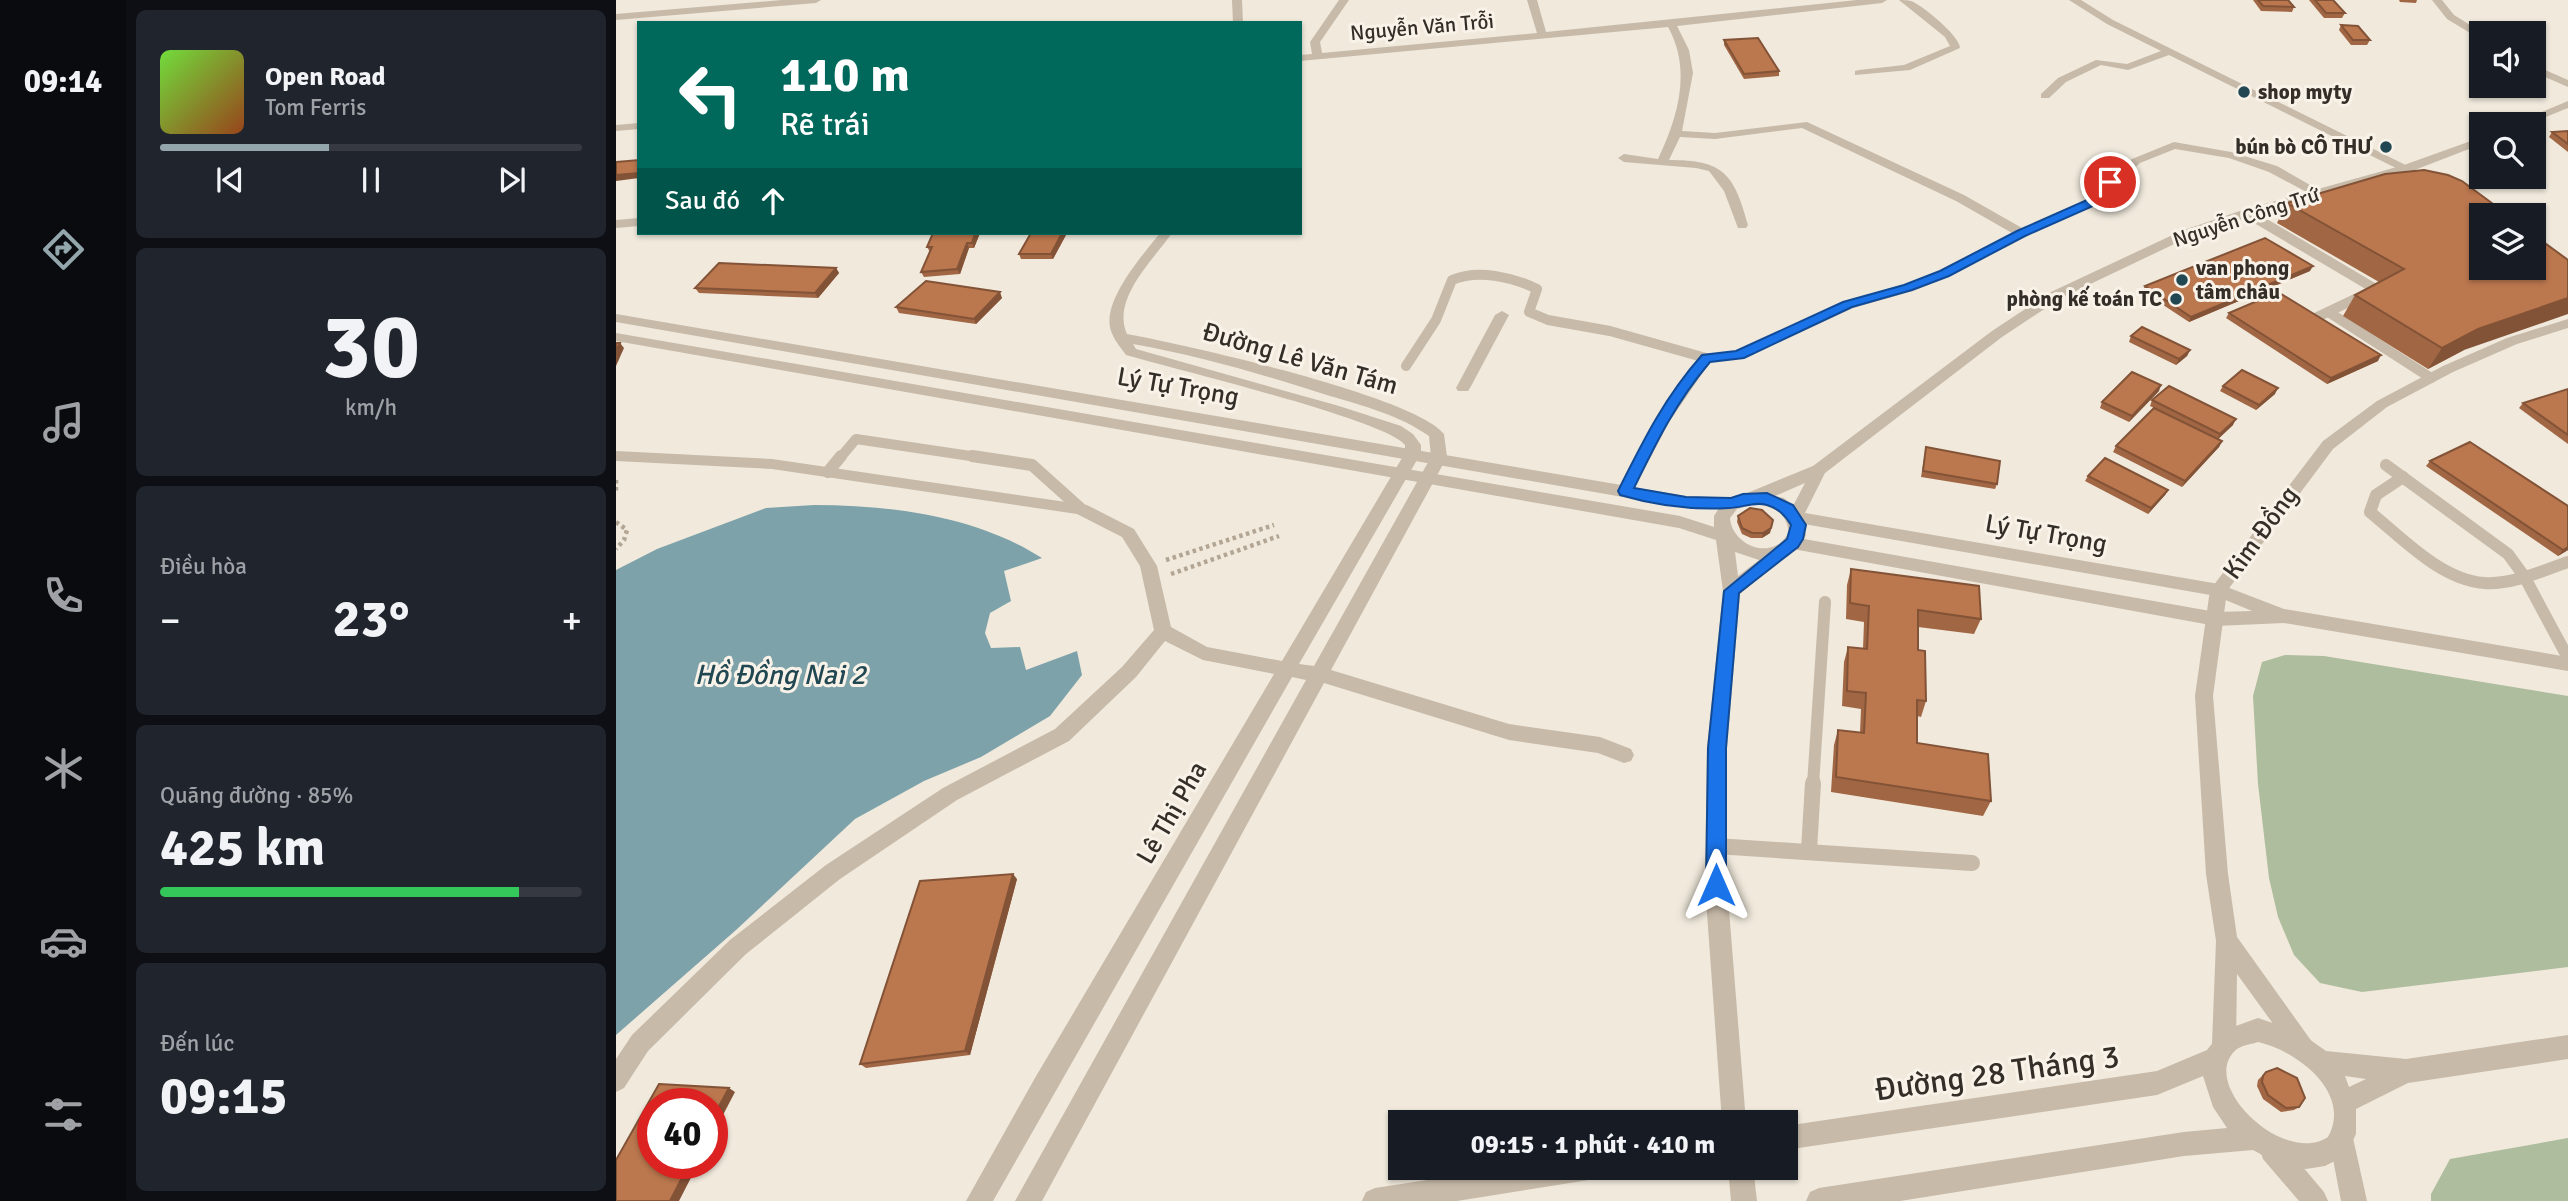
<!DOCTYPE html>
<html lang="vi">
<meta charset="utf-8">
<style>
:root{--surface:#171b24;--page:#20242c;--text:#f1f3f6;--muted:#9ea1a6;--line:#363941;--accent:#93a6ac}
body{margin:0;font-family:Signika,sans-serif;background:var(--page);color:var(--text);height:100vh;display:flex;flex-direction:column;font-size:26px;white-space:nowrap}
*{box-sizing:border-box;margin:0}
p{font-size:23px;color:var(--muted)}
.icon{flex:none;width:38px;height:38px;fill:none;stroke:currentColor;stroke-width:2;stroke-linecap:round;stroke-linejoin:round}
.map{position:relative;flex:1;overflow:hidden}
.sheet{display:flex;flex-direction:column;gap:10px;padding:10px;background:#0d0f14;width:490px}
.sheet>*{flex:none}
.top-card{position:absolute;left:21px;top:21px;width:665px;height:214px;border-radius:0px;box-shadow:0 2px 5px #0004;background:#00695c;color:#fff;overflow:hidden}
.tools{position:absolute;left:1853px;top:21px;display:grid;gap:14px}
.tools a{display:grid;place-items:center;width:77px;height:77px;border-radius:0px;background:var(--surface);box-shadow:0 2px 5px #0004;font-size:35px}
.speed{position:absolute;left:21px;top:1088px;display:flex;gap:14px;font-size:35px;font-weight:700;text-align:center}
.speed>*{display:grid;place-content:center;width:91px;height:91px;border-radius:50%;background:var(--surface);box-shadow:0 2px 5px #0004;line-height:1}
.speed .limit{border:10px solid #d22;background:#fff;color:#111}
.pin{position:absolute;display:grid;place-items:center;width:60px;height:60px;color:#fff;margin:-30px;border:4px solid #fff;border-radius:50%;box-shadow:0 2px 7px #0007}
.me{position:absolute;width:77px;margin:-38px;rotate:0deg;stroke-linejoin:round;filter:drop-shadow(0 0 5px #0008)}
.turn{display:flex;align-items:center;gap:24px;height:147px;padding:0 28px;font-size:32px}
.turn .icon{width:91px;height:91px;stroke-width:2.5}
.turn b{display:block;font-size:49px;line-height:60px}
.then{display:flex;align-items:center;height:66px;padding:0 28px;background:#0003;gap:14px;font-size:26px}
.big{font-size:52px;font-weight:700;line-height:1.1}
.sheet .tile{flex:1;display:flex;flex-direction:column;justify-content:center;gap:10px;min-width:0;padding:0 24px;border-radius:10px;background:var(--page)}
.sheet .dial{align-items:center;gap:0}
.dial b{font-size:91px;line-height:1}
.song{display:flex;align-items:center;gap:21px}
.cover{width:84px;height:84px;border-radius:10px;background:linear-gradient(135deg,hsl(100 70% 55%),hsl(20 70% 35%))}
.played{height:7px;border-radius:4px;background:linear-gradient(90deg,var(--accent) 40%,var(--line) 40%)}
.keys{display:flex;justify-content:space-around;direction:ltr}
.heat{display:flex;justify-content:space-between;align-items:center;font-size:38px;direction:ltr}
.charge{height:10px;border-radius:5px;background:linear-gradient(90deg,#34c759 85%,var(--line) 0)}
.trip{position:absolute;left:772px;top:1110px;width:410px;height:70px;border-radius:0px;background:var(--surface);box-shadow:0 2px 5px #0004;font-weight:700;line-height:70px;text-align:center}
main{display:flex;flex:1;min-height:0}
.dock{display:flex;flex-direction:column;width:126px;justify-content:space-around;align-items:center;background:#090b0e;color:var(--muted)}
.dock .icon{width:49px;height:49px}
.dock .on{color:var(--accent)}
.dock b{font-size:32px;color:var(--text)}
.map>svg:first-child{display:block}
.green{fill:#aebd9d}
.water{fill:#7da2aa}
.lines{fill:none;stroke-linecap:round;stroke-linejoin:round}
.path{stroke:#b2a593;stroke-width:4.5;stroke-dasharray:3.5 3.5;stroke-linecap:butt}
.service-far2{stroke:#c7baa9;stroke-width:10}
.service-far1{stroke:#c7baa9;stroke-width:12}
.service{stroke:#c7baa9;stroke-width:16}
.minor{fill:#c7baa9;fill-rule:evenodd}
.tertiary{fill:#c7baa9;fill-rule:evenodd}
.wall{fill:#a16643}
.shaded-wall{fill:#835337}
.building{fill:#bb774e;stroke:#835337;stroke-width:2}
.route{fill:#1a73e8;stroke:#114b97;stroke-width:2}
.poi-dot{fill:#214852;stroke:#f8f2e8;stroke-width:2.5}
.labels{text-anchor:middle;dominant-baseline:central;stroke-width:6;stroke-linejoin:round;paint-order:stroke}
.far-street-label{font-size:21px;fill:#342e28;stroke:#f8f2e8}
.far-poi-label{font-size:21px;font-weight:bold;fill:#342e28;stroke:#f8f2e8;text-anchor:start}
.street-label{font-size:26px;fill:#342e28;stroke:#f8f2e8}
.water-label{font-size:28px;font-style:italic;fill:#214852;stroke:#f8f2e8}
.near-street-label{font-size:32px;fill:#342e28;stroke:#f8f2e8}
</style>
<main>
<nav class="dock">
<b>09:14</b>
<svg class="icon on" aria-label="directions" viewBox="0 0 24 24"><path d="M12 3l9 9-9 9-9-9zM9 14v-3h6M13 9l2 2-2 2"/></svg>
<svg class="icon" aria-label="music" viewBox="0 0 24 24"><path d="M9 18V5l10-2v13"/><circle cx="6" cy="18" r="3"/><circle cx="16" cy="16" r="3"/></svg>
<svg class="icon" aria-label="phone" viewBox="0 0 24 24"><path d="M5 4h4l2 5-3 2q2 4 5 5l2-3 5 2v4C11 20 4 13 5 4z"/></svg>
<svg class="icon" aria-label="climate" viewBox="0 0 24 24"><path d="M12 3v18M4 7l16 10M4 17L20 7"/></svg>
<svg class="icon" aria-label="car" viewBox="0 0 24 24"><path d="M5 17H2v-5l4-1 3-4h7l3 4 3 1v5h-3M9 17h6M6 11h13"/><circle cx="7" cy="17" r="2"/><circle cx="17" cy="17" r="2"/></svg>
<svg class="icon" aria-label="filters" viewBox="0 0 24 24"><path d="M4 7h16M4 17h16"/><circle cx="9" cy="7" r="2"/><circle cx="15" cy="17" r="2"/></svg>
</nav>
<section class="sheet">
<div class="tile">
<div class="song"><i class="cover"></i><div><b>Open Road</b><p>Tom Ferris</p></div></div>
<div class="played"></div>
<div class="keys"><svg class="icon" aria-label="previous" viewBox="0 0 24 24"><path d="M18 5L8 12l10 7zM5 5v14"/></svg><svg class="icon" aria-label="pause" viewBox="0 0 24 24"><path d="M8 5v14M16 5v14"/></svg><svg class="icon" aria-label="next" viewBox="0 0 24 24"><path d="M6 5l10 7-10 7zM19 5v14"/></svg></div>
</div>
<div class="tile dial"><b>30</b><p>km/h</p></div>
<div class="tile"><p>Điều hòa</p>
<div class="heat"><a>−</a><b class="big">23°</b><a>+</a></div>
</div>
<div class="tile"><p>Quãng đường · 85%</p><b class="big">425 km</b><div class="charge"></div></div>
<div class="tile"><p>Đến lúc</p><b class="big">09:15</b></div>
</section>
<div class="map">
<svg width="1952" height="1201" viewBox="0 0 1952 1201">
<rect width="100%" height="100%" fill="#f0e9dc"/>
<g class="green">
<polygon points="1669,655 1708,656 1952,696 1952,967 1746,992 1704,983 1678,955 1662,917 1653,878 1642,784 1637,696 1646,662"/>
<polygon points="1952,1138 1952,1201 1815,1201 1815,1194 1834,1159"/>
</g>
<path class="water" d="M198,505c77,0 162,11 228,53l-38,13 7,30 -21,12 -5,20 6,15 29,-1 6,23 51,-19 5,24 -32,41 -69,41 -57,24 -69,38 -119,111 -120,105v-465l41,-21 109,-41z"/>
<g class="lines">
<g class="path">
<polyline points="0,480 0,493"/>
<polyline points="0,522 11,530 8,540 0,549"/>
<polyline points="550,560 658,525"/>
<polyline points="555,574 663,536"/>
</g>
<g class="service-far2">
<polyline points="1631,213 1756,287 1756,291 1697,319"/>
<polyline points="1714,313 1815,378"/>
<path d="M790,366l30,-46 16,-40c26,-11 60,-3 85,9l-8,23 19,8 62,11 96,27"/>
<polyline points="224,458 240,439 368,458"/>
</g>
<g class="service-far1">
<polyline points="356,456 416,465 465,509"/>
<polyline points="1770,465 1892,554 1908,576 1952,658"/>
<polyline points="212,472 225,456"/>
<path d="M1787,477l-27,18 -6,17c32,26 71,68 114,71 28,2 58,-12 84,-21"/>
<polyline points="1197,785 1209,602"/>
</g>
<g class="service">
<polyline points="1100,846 1356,863"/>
<polyline points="1193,850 1197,783"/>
</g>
<g class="minor">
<polygon points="166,0 205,0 200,3 0,20 0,14"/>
<polygon points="616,0 626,0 627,23 617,23"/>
<path d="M723,0h10l-29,42 2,11 215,-20 -10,-33h10l9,32 311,-32h30l-5,3 -205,23 12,24 4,23 -11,58 33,2 92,-11 157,73 58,33 63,-28 47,-41 42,-17 57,10 46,14 47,27 -10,3 -45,-24 -40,-14 -54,-9 -35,14 -47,43 -68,30 -75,40 -37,15 -60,17 -109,50 -34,4 -41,60 -38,73 -6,2 -8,-6c24,-48 50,-94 84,-136l35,-4 107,-49 60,-17 37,-15 72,-37 -56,-32 -154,-73 -87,11 -35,-2 -11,23c54,0 65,13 79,65l-2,3h-8l-14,-37 -15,-20 -13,-3 -72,-6 -6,-4 6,-4 34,5c20,-42 34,-89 10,-132l-368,34v-6l12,-1 -2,-12z"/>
<path d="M1283,0c2,0 10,0 12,1 11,4 49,35 49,47l-50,22 -55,5v-4l4,-1 45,-5 46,-19 -5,-9z"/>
<polygon points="1453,0 1465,0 1497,20 1826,183 1816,186 1553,55 1512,70 1485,65 1450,82 1433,98 1425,98 1425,94 1442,78 1480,60 1511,64 1545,51 1491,24"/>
<polygon points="1816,0 1826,0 1838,15 1867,33 1866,40 1831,19"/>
<polygon points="1918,65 1952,80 1952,87 1918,72"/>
<polygon points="23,123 23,129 0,131 0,125"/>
<polygon points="23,218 23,226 0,228 0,220"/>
<path d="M544,233h12c-18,26 -61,66 -45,101 55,10 288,62 317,100l3,23 -116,213 178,54 91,13 31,12 3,6 -3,6 -7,2 -26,-10 -89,-13 -185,-57 -282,518h-27l291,-521 -14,-3 -299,524h-27l69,-123 239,-404 -71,-14 -38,-19 -29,36 -67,64 -112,59 -117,79 -94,75 -98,97 -24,37 -8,4v-33l16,-24 98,-95 96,-75 117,-77 112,-59 67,-62 32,-37 -14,-64 -18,-29 -45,-23 -305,-45 -156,-8v-10l156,8 315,46 47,24 23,37 14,61 36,20 75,14 123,-208v-8c-19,-25 -235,-77 -279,-90 -5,-7 -12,-15 -15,-24 -10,-30 32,-76 49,-98zM517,344c67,12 132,31 197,52 34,10 69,19 99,40l2,21 -117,209 -15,-2 122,-211v-8l-8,-11 -12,-8 -62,-20 -203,-57z"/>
<polygon points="886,311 893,315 854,388 852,391 842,391 840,388 879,315"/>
<polygon points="1952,319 1952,328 1901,344 1837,372 1771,407 1717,449 1611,591 1597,696 1612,874 1621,937 1699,1046 1695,1054 1687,1058 1679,1054 1621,974 1620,1044 1616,1052 1608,1056 1600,1052 1596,1044 1600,941 1590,874 1579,696 1594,590 1707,441 1761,401 1827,366 1891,338"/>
<polygon points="1725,1126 1734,1129 1737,1138 1751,1201 1725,1201 1713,1138 1716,1129"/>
<polygon points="1656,1138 1665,1141 1708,1192 1712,1201 1683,1201 1647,1159 1644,1150 1647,1141"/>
</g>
<g class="tertiary">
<polygon points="1952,101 1952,108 1912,124 1897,124"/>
<path d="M1866,137v7l-70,27 -161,45 -62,21 -128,61 -59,39 -177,136 -20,40 414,71 65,25 284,48v14l-284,-48 -68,3 -423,-77 -53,45 -13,154v137l19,237h-24l-17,-237 2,-137 16,-157 -7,-51 -37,-12 -1063,-187v-8l1064,183 34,11v-11l5,-8h-33l-1070,-186v-8l1070,182 49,2 78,-32 179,-135 59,-39 130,-61 62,-21 161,-45zM1189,483l-12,23 -9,-8 -9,-2zM1139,504c20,3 31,8 34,29 -3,4 -8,10 -12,12 -21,11 -46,-7 -47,-27l7,-9zM1188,524l412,72 36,15 -36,1 -412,-73 2,-4zM1119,552l24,8 -21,16z"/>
<path d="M1642,1018l41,14 27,19 80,8 162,-24v24l-160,24 -52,26v25l-10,21 -21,11 -19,3 -25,-4 -28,-15 -69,6 -284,45h-94l4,-9 9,-4 365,-56 43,-4 -14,-21 -10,-31 -46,19 -372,55v-24l372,-55 50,-21 15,-19zM1642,1042c37,8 95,50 70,95 -45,30 -132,-55 -91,-88 6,-4 15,-5 21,-7zM1729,1076l21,3 -17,8z"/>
<polygon points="896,1167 991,1167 988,1176 979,1179 841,1201 746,1201 750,1192 759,1188"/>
<polygon points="1112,1167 1137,1167 1141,1201 1115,1201"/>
</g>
</g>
<g class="wall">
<polygon points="1637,0 1672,0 1678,7 1676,12 1645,11"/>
<polygon points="1693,0 1717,0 1729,13 1726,18 1708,18"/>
<polygon points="1783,0 1801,0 1800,3 1784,2"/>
<polygon points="1725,25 1754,40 1751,45 1735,45 1723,30"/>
<polygon points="1108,40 1163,71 1163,76 1128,79 1108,45"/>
<polygon points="1952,131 1952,152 1933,137 1936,132"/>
<polygon points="1769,174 1848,350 1812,369 1727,316 1739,295 1763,282 1661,223 1671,203"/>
<polygon points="364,233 358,248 353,248 344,274 308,277 305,272 314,252 311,247"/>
<polygon points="451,233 437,259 405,259 403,254"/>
<polygon points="220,268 223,273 202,298 83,293 79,288"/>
<polygon points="1694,271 1573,322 1526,291 1529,286"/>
<polygon points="386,298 360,324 283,313 280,307"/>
<polygon points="1613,313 1762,361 1711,384 1610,318"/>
<polygon points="1515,336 1574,350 1571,356 1560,365 1513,342"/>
<polygon points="1607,386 1659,394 1640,410 1604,391"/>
<polygon points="1952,389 1952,444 1903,408 1907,403"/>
<polygon points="1543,391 1513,422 1484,408 1486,402"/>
<polygon points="1536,400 1617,425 1602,439 1606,441 1603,447 1566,487 1497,452 1500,446 1560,419 1534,406"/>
<polygon points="1310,447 1381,484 1379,489 1305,477"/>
<polygon points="1814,461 1952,506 1952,550 1942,556 1810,466"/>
<polygon points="1472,476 1552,490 1549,495 1532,514 1469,481"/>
<polygon points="1122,516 1157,520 1154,533 1146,538 1135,538 1126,534 1121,522"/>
<polygon points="1235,569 1365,619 1358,634 1302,627 1302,650 1310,701 1305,717 1301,716 1301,743 1375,801 1367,816 1215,792 1218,745 1222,730 1244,733 1245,709 1226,706 1228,662 1232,647 1247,649 1248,622 1230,619 1231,585"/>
<polygon points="401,879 354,1055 250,1068 244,1064"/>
<polygon points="1650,1072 1683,1107 1678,1110 1665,1112 1647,1099 1641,1086 1642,1080"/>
</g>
<g class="shaded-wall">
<polygon points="23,173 23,178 0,181 0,175"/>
<polygon points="359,233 364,233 358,248 356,243"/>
<polygon points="446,233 451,233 437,259 435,254"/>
<polygon points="351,243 353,248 344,274 341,269"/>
<polygon points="1697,266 1694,271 1573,322 1575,317"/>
<polygon points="220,268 223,273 202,298 199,293"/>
<polygon points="384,292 386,298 360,324 358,319"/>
<polygon points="1952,298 1952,314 1848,350 1812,369 1826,348 1862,329"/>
<polygon points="4,343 8,348 0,366 0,351"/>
<polygon points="1574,350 1571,356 1560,365 1563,359"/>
<polygon points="1765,355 1762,361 1711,384 1715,378"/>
<polygon points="1545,385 1543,391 1513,422 1516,416"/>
<polygon points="1662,388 1659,394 1640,410 1643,405"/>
<polygon points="1620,419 1617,425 1601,440 1604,434"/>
<polygon points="1606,441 1603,447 1566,487 1569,481"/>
<polygon points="1552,490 1549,495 1532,514 1535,508"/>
<polygon points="1155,528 1154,533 1146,538 1147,533"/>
<polygon points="1952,547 1952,550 1942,556 1947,550"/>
<polygon points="397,874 401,879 354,1055 349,1051"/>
<polygon points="113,1088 119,1092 96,1136 96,1119"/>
<polygon points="73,1164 82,1164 63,1201 54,1201"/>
</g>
<g class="building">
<polygon points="1642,0 1672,0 1678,7 1647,6"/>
<polygon points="1699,0 1717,0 1729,13 1710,13"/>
<polygon points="1725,25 1742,26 1754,40 1737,40"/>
<polygon points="1142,38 1163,71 1128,74 1108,40"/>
<polygon points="1952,131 1952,144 1936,132"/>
<polygon points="23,160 23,173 0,175 0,162"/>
<polygon points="1808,170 1832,175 1846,181 1892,215 1866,215 1866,268 1918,268 1918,235 1952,260 1952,298 1862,329 1826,348 1739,295 1788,269 1671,203 1769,174"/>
<polygon points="317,233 359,233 356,243 351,243 341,269 305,272 316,247 311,247"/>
<polygon points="415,233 446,233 435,254 403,254"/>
<polygon points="1649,238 1697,266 1575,317 1529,286"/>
<polygon points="103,263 220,268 199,293 79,288"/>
<polygon points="310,281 384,292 358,319 280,307"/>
<polygon points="1662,292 1765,355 1715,378 1613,313"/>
<polygon points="1526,327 1574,350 1563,359 1515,336"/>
<polygon points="0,343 4,343 0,351"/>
<polygon points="1626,370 1662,388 1643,405 1607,386"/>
<polygon points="1516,372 1545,385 1516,416 1486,402"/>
<polygon points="1553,386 1620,419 1604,434 1536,400"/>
<polygon points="1952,389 1952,435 1907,403"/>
<polygon points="1538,408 1606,441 1569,481 1500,446"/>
<polygon points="1854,442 1952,506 1952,547 1947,550 1814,461"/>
<polygon points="1310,447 1384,461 1381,484 1307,471"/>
<polygon points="1489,458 1552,490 1535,508 1472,476"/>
<polygon points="1134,508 1146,510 1157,520 1155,528 1147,533 1136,533 1126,528 1122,516"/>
<polygon points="1235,569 1363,586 1365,619 1302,610 1302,650 1309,651 1310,701 1301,700 1301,743 1372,754 1375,801 1220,777 1222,730 1248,733 1250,693 1231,691 1232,647 1251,649 1253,606 1234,603"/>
<polygon points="397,874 349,1051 244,1064 304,881"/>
<polygon points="1661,1068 1681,1078 1689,1098 1683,1107 1670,1108 1652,1095 1646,1082 1647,1076 1650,1072"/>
<polygon points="43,1084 113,1088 96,1119 96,1104 37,1104 37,1164 73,1164 54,1201 0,1201 0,1160"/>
</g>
<path class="route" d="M1490,180l9,2 -22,24 -68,30 -76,40 -37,14 -60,17 -108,51 -34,4c-34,40 -53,79 -76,126l52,9 45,1 12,-4 24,-1 26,12 13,20 -3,14 -5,8 -59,46 -13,155v137l-3,6 -7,3 -7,-3 -3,-6 2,-137 16,-157 63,-52 4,-14c-6,-10 -12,-16 -24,-20 -13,-4 -25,3 -38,3 -35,2 -75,-3 -109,-13l-2,-4c25,-50 46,-93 84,-136l34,-4 107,-49 61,-17 36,-14 77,-40 68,-30z"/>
<g class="poi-dot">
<circle cx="1628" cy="92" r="7"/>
<circle cx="1770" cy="147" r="7"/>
<circle cx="1566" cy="280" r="7"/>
<circle cx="1560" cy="299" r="7"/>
</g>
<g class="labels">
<g class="far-street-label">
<text transform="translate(806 27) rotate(-5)">Nguyễn Văn Trỗi</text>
<text transform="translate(1630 217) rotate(-18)">Nguyễn Công Trứ</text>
</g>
<g class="far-poi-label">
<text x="1642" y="92">shop myty</text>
<text x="1756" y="147" text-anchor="end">bún bò CÔ THƯ</text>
<text x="1580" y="268">van phong<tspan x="1580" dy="24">tâm châu</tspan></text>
<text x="1546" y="299" text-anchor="end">phòng kế toán TC</text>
</g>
<g class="street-label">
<text transform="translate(684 359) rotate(16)">Đường Lê Văn Tám</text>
<text transform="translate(562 387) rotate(10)">Lý Tự Trọng</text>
<text transform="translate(1645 533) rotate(-54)">Kim Đồng</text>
<text transform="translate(1430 534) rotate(10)">Lý Tự Trọng</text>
<text transform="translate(556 813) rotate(-60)">Lê Thị Pha</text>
</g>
<g class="water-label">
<text x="164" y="675">Hồ Đồng Nai 2</text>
</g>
<g class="near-street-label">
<text transform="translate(1381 1073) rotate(-8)">Đường 28 Tháng 3</text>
</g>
</g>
</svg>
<div class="tools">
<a><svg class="icon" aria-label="sound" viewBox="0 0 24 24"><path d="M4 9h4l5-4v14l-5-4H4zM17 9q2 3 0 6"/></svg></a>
<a><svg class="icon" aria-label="search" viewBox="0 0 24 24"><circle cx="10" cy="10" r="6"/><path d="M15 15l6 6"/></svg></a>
<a><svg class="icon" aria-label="layers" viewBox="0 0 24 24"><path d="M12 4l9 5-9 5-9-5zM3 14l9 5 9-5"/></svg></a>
</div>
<div class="speed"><div class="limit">40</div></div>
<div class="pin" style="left:1494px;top:182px;background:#d93025"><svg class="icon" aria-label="arrive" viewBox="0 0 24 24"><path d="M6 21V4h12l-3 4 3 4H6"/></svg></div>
<svg class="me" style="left:1100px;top:885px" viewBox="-20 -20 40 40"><path d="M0-17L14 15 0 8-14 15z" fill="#1a73e8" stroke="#fff" stroke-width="4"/></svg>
<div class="trip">09:15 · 1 phút · 410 m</div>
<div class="top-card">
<div class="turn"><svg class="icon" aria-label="left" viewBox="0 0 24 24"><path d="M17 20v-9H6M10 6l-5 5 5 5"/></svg><div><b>110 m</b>Rẽ trái</div></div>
<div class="then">Sau đó<svg class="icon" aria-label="ahead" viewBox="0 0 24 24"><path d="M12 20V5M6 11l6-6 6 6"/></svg></div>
</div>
</div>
</main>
